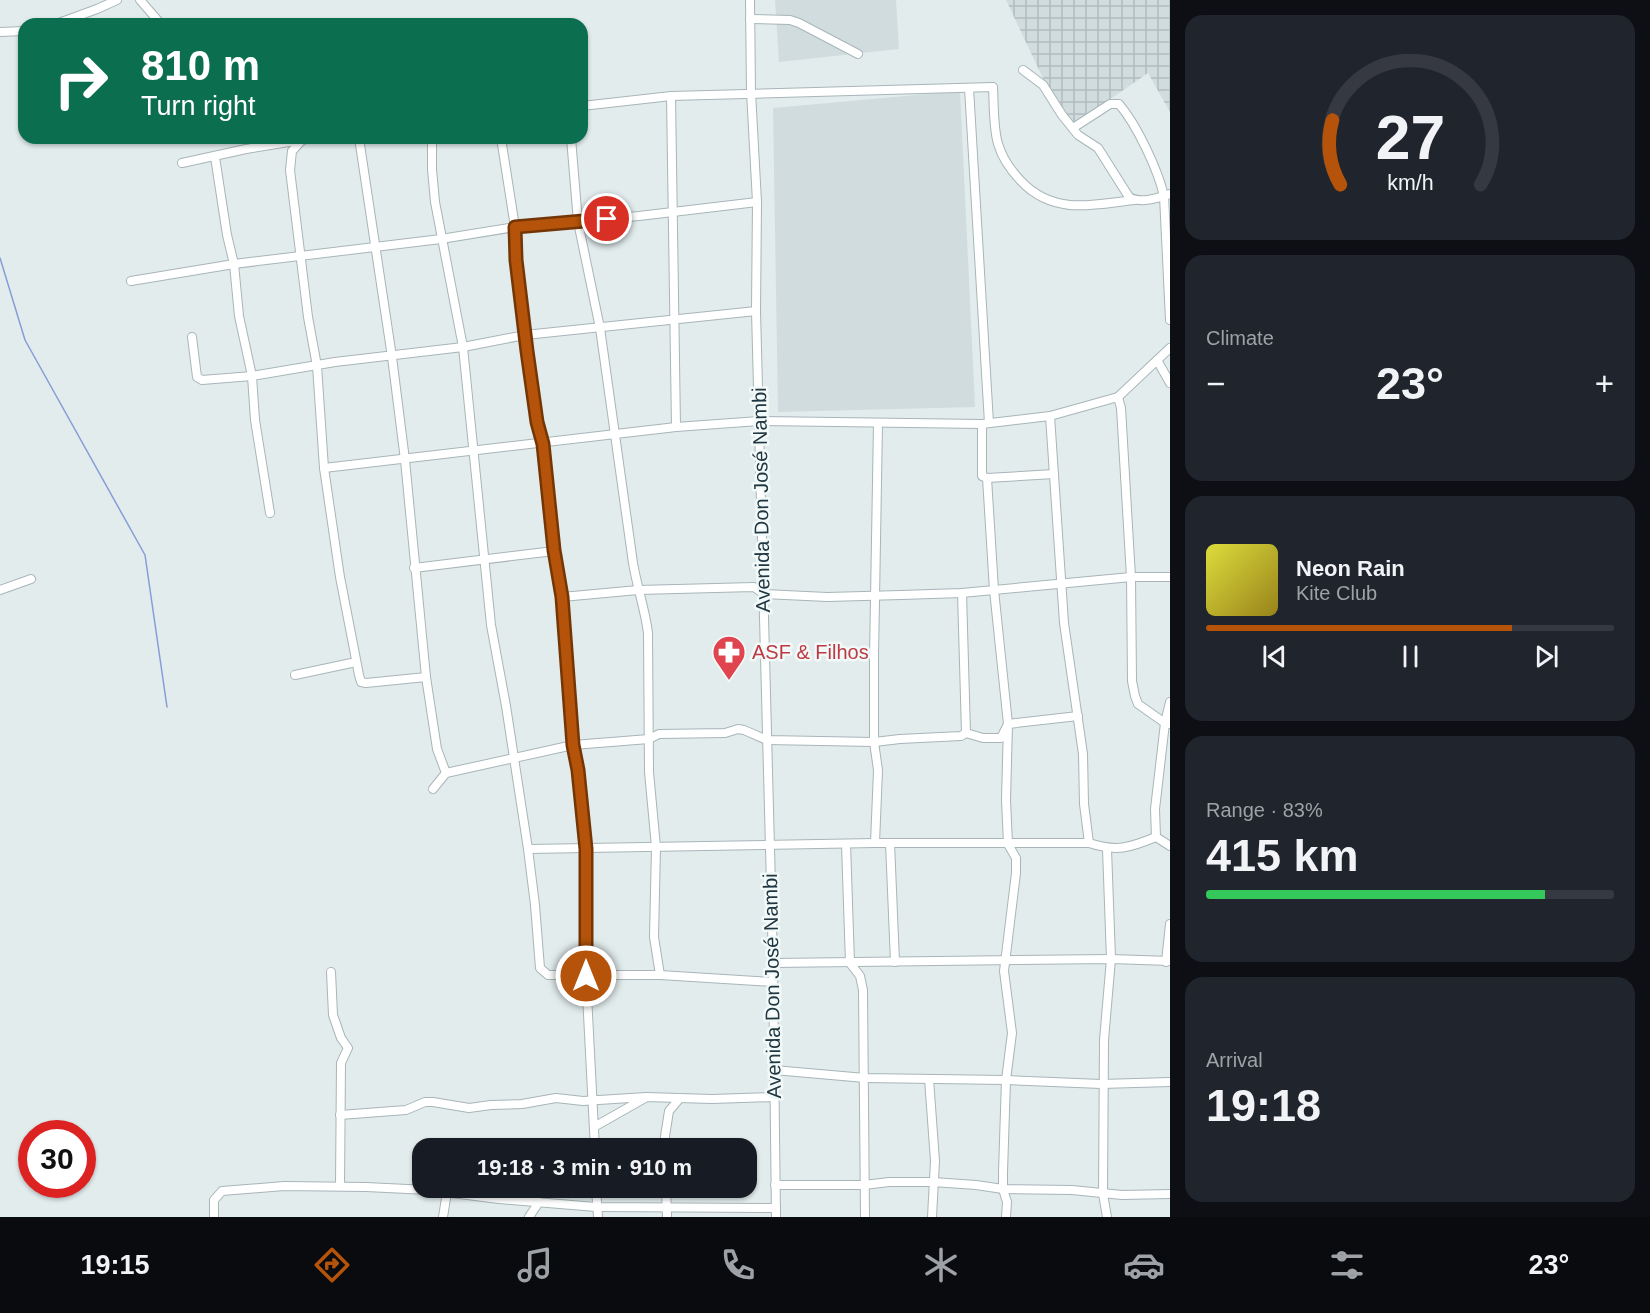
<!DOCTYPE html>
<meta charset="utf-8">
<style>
:root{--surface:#171b24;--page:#20242c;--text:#f1f3f6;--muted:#9ea1a6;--line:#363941;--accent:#b45309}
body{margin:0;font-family:Helvetica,sans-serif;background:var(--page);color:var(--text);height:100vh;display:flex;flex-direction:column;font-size:22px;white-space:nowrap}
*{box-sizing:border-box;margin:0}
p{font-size:20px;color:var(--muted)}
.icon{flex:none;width:33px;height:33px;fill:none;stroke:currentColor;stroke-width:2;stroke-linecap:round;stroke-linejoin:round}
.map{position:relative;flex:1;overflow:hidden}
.side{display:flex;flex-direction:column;gap:15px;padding:15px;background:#0d0f14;width:480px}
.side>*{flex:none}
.hud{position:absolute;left:18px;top:18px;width:570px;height:126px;border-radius:18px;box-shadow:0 2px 4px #0004;background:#0b6e4f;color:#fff;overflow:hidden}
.speed{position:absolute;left:18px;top:1120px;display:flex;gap:12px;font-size:30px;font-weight:700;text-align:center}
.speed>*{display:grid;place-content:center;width:78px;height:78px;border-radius:50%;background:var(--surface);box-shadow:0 2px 4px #0004;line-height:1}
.speed .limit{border:9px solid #d22;background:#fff;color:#111}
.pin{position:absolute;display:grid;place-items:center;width:51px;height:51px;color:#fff;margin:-26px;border:3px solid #fff;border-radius:50%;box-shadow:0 2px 6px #0007}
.me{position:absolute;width:66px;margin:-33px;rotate:0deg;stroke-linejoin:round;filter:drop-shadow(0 0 4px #0008)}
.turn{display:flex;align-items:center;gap:21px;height:126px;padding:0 24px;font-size:27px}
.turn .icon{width:78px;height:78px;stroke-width:2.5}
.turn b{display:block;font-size:42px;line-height:51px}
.big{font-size:45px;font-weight:800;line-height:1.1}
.side .widget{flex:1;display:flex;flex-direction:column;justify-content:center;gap:9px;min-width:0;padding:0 21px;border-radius:18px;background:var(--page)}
.side .dial{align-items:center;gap:0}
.dial svg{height:156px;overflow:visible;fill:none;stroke:var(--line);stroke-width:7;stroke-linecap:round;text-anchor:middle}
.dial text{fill:var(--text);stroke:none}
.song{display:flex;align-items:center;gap:18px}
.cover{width:72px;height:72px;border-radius:9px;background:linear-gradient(135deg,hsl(60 70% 55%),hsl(50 70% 35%))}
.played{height:6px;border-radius:3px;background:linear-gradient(90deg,var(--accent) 75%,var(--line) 75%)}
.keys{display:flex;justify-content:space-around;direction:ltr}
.heat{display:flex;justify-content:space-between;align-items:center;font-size:33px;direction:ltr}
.charge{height:9px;border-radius:4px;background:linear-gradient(90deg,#34c759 83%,var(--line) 0)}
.trip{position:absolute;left:412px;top:1138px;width:345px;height:60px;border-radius:18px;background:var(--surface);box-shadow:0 2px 4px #0004;font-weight:800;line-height:60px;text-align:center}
.menu{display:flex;height:96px;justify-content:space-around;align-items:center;background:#090b0e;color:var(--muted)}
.menu .icon{width:42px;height:42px}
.menu .selected{color:var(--accent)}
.menu b{font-size:27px;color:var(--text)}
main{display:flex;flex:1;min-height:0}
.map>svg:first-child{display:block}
.built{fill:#d0dcdd}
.industrial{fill:url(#industrial-grid)}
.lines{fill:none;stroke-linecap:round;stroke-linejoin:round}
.stream{stroke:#859dd6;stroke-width:1.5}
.minor-casing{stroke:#a8b5b9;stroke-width:10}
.minor{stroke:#fff;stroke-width:8}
.route-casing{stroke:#753606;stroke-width:15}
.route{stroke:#b45309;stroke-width:10}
.labels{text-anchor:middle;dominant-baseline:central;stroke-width:5;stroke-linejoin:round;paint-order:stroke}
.street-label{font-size:20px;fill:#203640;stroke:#f2f9f9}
.health-label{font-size:20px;fill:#be3a42;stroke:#f2f9f9;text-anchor:start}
</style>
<main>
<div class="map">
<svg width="1170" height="1217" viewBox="0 0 1170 1217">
<defs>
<pattern id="industrial-grid" width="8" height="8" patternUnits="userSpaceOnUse" patternTransform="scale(1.5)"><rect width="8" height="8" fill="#d0dcdd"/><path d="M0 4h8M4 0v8" fill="none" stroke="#b2bdbf"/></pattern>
</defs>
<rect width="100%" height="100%" fill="#e2eced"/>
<g class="built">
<polygon points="775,0 896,0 899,49 779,62"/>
<polygon points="960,91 975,407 778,412 773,108"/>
</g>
<polygon class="industrial" points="1006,0 1170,0 1170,112 1148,73 1067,129"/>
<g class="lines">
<polyline class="stream" points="0,258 25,340 145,555 167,707"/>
<defs>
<g id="minor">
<polyline points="140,0 160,23"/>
<polyline points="750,0 751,92 757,202 756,311 773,963 776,1217"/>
<polyline points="750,19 790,20 799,23 858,54"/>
<polyline points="56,24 97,9 117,0"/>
<polyline points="0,32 24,31"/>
<path d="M1023,70l20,15 19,30 16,20 20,13 31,49c11,7 29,1 41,-3"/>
<polyline points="969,88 989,423"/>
<polyline points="671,96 676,427"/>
<path d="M582,106l89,-10 322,-9c2,41 -2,63 28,94 13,14 30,22 49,24 21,2 44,-3 65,-5"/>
<path d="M1073,128l37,-24h9c18,21 39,66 45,92l6,124"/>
<polyline points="359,138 392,357 405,460 426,677 437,749 446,773"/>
<polyline points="432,138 432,169 435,202 463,347 491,625 506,706 528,849 535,905 540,968 548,975 660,975 773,982"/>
<polyline points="501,138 515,227 516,260 529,368 537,422 543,444 554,551 562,597 573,745 578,770 586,848 586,976 595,1149"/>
<path d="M571,138l7,84 22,106 33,235c4,24 12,46 15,70l1,139 7,75 -2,90 6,38"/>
<polyline points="303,139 292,151 290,170 308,317 317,366 324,468 340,577 359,675 361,682 366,683 426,677"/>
<polyline points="215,157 227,235 234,264 239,316 252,376 255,420 270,513"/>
<polyline points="182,163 246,149 313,138"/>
<polyline points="131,281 234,264 441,239 515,227 639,216 757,202"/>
<polyline points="192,337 197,377 202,380 252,376 335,362 463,347 525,335 756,311"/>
<polyline points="1157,360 1170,383"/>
<polyline points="1118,397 1121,408 1131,577 1132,681 1135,696 1138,704 1165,723 1170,724"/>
<polyline points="1050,416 1064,623 1083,754 1084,804 1089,843"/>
<polyline points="982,424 982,476 987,478 1054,474"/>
<polyline points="324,468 676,427 759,421 982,424 1050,416 1118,397 1170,348"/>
<polyline points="987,478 994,590 1008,724 1006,800 1008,844 1016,858 1016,873 1004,971 1012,1033 1006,1080 1003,1172 1003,1189 1007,1202 1006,1217"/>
<polyline points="414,568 554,551"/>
<polyline points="0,590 31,579"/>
<polyline points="962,593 966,733"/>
<polyline points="562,597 638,590 754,587 764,594 827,597 901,595 962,593 1131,577 1170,577"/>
<polyline points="295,675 356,662"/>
<polyline points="433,789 446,773 573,745 649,739 659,734 725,733 738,729 744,730 767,740 874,742 900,739 961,736 966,733 983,738 1001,738 1008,724 1078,716"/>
<polyline points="1156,837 1155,809 1165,723 1170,702"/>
<polyline points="1156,837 1170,846"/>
<polyline points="875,843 878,770 874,742 874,657 878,424"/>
<polyline points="890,843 895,962"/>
<polyline points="846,844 850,963 860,976 863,990 865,1217"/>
<path d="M528,849l347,-6h214c28,9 40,5 67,-6"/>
<polyline points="1166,962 1170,924"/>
<polyline points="773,963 1111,959 1170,961"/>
<polyline points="331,972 333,1015 341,1038 348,1048 341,1063 340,1186"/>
<polyline points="774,1070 865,1078 1006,1080 1101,1084 1170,1082"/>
<polyline points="929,1079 935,1161 932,1217"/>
<polyline points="340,1115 406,1110 425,1102 433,1102 469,1108 491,1105 522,1104 556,1098 583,1101 646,1097 712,1099 774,1097"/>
<polyline points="594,1127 645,1098"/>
<polyline points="663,1149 669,1111 680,1098"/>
<polyline points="775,1185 864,1185 889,1182 933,1182 976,1185 1003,1189 1072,1190 1122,1195 1170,1194"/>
<polyline points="596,1188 598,1217"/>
<polyline points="666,1188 667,1217"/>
<polyline points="214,1217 214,1200 222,1191 284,1186 366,1187 428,1190 499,1199 596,1207 776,1208"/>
<polyline points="443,1217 447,1192"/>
<polyline points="529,1217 539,1202"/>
<polyline points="1107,1217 1103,1194 1104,1040 1111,959 1107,849"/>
</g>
</defs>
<use href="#minor" class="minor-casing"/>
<use href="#minor" class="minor"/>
</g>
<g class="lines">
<defs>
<polyline id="route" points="586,976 586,849 578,770 573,745 562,597 554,550 543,444 537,422 527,351 516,260 515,227 607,219"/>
</defs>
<use href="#route" class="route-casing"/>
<use href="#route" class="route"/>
</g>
<defs>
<symbol id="pharmacy-pin" viewBox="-11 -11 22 30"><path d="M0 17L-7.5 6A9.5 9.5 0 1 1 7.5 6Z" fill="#e0444e" stroke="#f2f9f9"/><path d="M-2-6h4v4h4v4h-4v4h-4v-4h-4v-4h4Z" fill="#fff"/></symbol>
</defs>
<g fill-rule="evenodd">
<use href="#pharmacy-pin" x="710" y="633" width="38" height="52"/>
</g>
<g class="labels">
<g class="street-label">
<text transform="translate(761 500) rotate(-91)">Avenida Don José Nambi</text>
<text transform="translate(772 986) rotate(-91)">Avenida Don José Nambi</text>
</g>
<g class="health-label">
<text x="752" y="652">ASF &amp; Filhos</text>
</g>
</g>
</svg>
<div class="speed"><div class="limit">30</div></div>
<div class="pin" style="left:607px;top:219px;background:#d93025"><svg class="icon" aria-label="arrive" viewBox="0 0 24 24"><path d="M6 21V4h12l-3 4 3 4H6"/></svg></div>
<svg class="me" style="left:586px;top:976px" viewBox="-20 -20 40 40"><circle r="17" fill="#b45309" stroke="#fff" stroke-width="3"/><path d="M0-11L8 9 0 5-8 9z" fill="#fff"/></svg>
<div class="trip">19:18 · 3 min · 910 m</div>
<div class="hud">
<div class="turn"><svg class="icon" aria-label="right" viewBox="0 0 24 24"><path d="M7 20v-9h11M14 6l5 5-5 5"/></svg><div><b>810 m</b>Turn right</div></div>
</div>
</div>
<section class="side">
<div class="widget dial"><svg viewBox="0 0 100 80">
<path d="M14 69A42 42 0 1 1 86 69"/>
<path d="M14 69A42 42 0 0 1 10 36" stroke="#b45309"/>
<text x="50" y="56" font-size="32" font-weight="700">27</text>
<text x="50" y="72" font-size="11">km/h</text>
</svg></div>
<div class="widget"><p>Climate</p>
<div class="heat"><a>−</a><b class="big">23°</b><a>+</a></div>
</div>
<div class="widget">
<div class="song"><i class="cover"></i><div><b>Neon Rain</b><p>Kite Club</p></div></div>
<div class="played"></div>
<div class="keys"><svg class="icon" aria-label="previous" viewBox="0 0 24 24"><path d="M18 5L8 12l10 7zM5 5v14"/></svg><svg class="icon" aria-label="pause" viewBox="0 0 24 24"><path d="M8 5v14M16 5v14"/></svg><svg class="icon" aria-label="next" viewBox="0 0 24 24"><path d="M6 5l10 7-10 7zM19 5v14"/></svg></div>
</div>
<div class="widget"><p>Range · 83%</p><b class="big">415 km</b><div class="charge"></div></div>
<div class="widget"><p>Arrival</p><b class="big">19:18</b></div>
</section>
</main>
<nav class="menu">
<b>19:15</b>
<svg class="icon selected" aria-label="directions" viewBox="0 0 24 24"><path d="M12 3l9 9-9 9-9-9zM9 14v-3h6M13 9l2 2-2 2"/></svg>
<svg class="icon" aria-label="music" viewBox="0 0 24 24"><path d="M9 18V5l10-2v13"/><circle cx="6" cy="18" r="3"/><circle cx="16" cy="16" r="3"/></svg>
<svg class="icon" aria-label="phone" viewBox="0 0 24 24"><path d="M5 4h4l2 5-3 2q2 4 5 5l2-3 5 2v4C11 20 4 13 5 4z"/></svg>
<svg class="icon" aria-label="climate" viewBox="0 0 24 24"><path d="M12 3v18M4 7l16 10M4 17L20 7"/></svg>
<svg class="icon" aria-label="car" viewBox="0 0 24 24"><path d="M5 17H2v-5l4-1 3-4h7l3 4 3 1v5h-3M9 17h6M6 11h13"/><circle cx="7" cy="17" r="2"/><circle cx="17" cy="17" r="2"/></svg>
<svg class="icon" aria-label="filters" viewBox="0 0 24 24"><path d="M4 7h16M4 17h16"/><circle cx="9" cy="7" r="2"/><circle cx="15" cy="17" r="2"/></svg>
<b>23°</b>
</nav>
